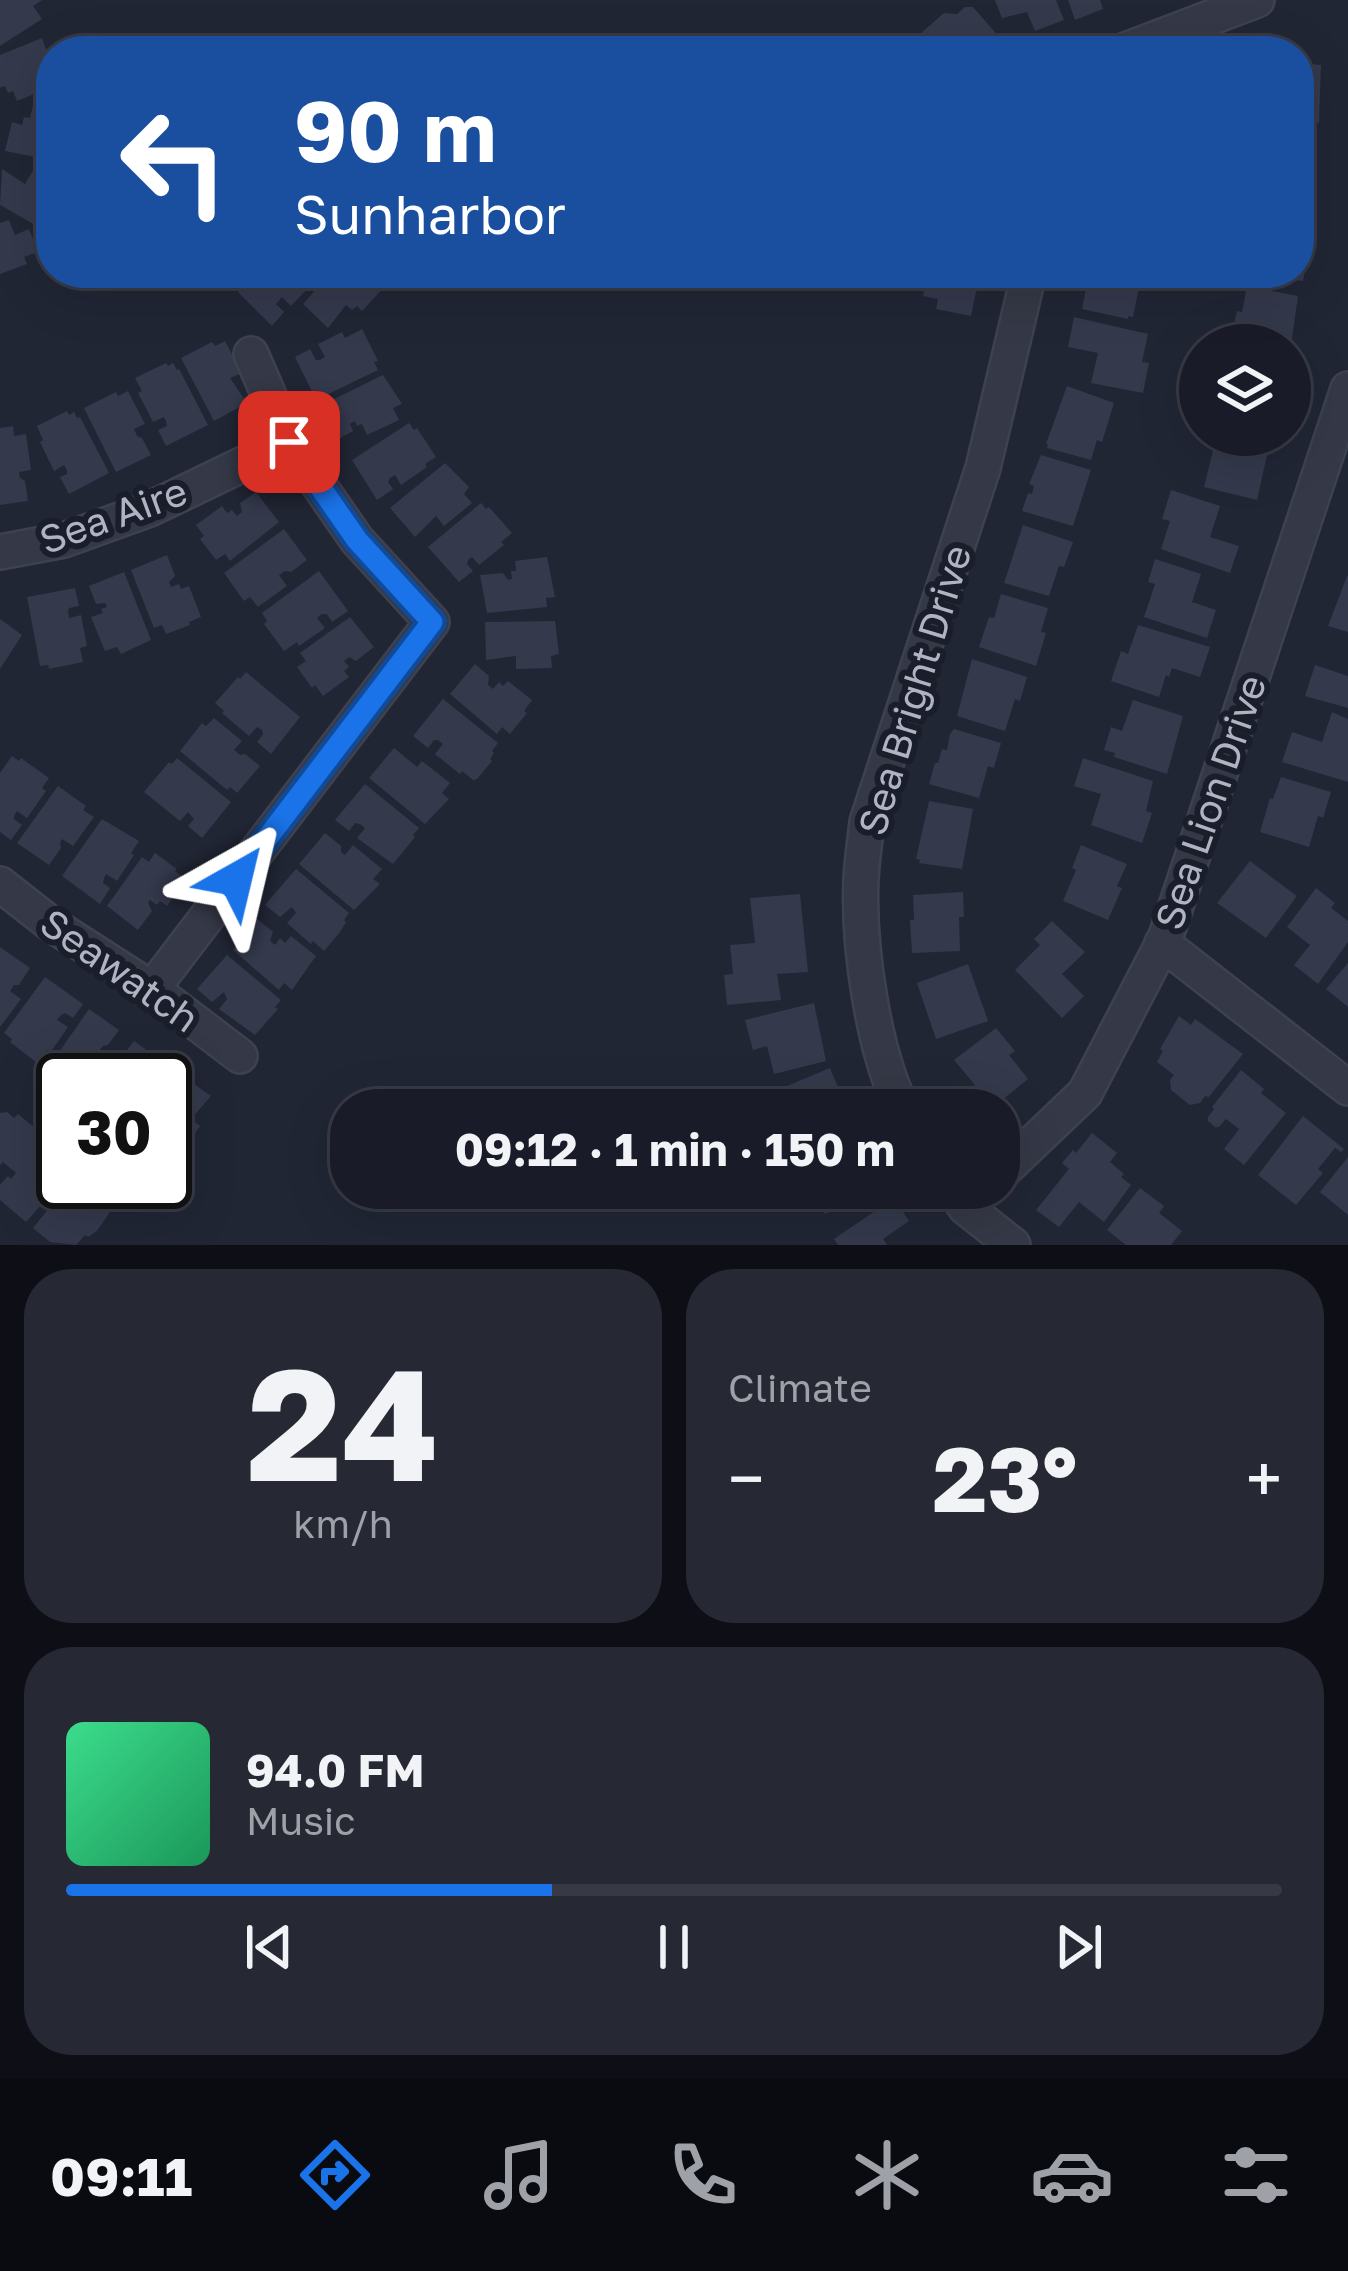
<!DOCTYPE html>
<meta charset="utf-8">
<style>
:root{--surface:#191c28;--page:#262934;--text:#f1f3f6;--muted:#9fa1a8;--line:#373a45;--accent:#1a73e8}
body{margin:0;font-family:"Golos Text",sans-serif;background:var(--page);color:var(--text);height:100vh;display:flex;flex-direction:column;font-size:45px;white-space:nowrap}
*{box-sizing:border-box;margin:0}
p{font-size:39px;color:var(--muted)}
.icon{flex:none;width:66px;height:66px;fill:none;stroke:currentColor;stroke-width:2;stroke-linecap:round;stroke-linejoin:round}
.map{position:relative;height:1245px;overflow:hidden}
.side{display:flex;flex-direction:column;gap:24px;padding:24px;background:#0e0f16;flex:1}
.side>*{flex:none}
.guide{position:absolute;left:36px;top:36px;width:1278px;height:252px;border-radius:48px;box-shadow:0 12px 48px #0002,0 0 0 3px var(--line);background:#1a4fa0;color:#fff;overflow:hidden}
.controls{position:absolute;left:1179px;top:324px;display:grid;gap:24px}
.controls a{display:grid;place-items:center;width:132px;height:132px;border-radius:50%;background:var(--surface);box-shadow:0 12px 48px #0002,0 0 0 3px var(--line);font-size:60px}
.speed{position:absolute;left:36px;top:1053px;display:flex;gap:24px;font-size:60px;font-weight:700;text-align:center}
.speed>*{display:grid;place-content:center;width:156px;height:156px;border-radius:50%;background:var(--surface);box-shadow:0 12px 48px #0002,0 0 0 3px var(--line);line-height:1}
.speed .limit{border:6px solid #111;border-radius:18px;background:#fff;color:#111}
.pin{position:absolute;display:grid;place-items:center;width:102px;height:102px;color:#fff;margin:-51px;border-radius:24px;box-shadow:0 6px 18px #0006}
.me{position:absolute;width:132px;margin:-66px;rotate:37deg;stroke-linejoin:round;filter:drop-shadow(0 0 9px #0008)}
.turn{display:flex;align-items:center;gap:42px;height:252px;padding:0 60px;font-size:54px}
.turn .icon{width:156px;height:156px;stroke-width:2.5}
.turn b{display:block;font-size:84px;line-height:102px}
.big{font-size:90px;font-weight:700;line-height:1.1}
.side .tile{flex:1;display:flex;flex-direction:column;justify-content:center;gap:18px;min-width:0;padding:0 42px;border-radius:48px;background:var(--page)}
.side .dial{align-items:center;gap:0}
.dial b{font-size:156px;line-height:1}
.song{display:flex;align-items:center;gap:36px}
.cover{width:144px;height:144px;border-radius:18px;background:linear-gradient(135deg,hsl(150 70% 55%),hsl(150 70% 35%))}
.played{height:12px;border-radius:6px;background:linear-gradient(90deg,var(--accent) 40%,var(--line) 40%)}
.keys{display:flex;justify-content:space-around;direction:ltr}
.heat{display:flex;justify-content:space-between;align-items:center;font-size:66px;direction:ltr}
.side .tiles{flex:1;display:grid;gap:24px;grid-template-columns:1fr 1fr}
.tile:last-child{grid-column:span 2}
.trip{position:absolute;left:330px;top:1089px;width:690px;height:120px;border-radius:48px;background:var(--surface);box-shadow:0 12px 48px #0002,0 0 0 3px var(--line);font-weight:700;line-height:120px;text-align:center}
.tabs{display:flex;height:192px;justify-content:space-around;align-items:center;background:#0a0b10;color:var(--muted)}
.tabs .icon{width:84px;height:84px}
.tabs .current{color:var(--accent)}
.tabs b{font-size:54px;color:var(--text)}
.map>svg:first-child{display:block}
.building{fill:#34394c}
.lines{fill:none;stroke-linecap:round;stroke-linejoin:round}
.minor-casing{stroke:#3e4250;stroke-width:38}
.minor{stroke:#353846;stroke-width:33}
.route-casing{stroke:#114b97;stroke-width:30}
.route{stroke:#1a73e8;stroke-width:21}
.labels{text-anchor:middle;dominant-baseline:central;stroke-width:12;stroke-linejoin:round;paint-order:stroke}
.street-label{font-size:39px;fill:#afb3c3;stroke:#1a1e2a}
</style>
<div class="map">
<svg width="1348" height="1245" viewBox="0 0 1348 1245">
<rect width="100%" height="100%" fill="#212635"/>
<g class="building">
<polygon points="0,0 42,0 33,6 42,19 0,46"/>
<polygon points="995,0 1056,0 1064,20 1035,31 1027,12 1002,18"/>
<polygon points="1068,0 1100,0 1103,9 1075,20"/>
<polygon points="965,7 973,7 1006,45 999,51 931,51 920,34 944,13 957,14"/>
<polygon points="42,38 47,52 51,51 51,87 17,101 13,91 8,93 5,86 0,88 0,55"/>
<polygon points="1299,63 1321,65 1319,123 1299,122"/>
<polygon points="33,105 51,109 51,160 5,151 12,122 22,125 24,117 30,118"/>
<polygon points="1299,145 1316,147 1307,205 1299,204"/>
<polygon points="2,169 25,184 34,169 51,180 51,234 0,205"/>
<polygon points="9,220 15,235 29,229 38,252 24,257 27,264 0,274 0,223"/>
<polygon points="1299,221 1308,223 1303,246 1309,247 1303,281 1267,276 1268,273 1299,273"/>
<polygon points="256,273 316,273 309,280 313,283 291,306 282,297 276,304 284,312 272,326 238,292"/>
<polygon points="331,273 373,273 386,285 362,311 357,306 352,310 346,305 328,328 303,304"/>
<polygon points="928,273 971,273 968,286 977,287 971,316 936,309 938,299 923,296"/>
<polygon points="1089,273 1142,273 1133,317 1128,316 1128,319 1082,309"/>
<polygon points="1247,286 1298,296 1291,345 1242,345 1230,341 1237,311 1242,312"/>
<polygon points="1074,317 1148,334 1142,362 1149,363 1143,393 1091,383 1098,353 1068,347"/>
<polygon points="362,329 378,361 374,362 378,370 316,400 295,357 310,349 316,360 320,360 325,357 318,344 342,332 345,338"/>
<polygon points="225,341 242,373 230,378 247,403 214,421 181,358 212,342 215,346"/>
<polygon points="166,363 168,366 173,363 177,370 179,369 208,425 166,446 158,430 167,426 166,421 164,417 153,422 138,393 142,391 135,378"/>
<polygon points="383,375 402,404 393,408 399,420 367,435 362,424 357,426 355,421 350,424 353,431 337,440 320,406"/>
<polygon points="1067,386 1114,403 1102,442 1097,440 1091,460 1047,448 1048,444 1046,444"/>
<polygon points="128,391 145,424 134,429 137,436 142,438 151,455 116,472 84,408 116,392 118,396"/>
<polygon points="67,411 69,415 74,412 77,418 80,417 109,473 69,494 60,477 67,474 67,470 64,465 54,471 40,442 43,440 37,426"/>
<polygon points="409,423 414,430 417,428 436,457 425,464 427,467 401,485 395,475 390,478 388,482 393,489 377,500 352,460"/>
<polygon points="13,426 14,436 26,434 31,470 19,472 20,478 25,481 28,501 0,505 0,428"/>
<polygon points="1217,435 1242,435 1270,442 1257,500 1204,487"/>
<polygon points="1041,455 1091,470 1073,526 1022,511 1028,493 1032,494 1034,486 1029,484"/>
<polygon points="445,463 469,487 464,494 472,503 444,526 436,516 415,537 390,508"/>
<polygon points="1171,490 1220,506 1210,537 1239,546 1230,573 1161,549 1170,521 1162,519"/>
<polygon points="256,492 279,522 230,561 225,554 216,560 200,539 204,536 196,525 222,506 227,513 232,510 237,516 242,512 240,503"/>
<polygon points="481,503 486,509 489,507 512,533 501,542 504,545 479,565 472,557 468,560 467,564 473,571 459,582 428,547"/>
<polygon points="1023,525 1073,542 1064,567 1059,566 1049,596 1004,583"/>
<polygon points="284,529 307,560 291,572 285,571 279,575 287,586 258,607 250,597 244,601 224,573"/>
<polygon points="167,555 175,576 169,582 171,587 179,584 181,589 189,586 201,617 189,622 190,625 166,634 162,625 154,628 131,570"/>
<polygon points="547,557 555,597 546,598 547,607 487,613 480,575 503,573 508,580 512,579 511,571 516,571 515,561"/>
<polygon points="1155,559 1201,574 1192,602 1216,610 1207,638 1144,617 1155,584 1148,582"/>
<polygon points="319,571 348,611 332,622 327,614 322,614 317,618 325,628 299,646 297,642 284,651 264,624 267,621 262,613"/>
<polygon points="124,572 151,640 121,654 117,647 105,651 91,617 103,613 101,609 107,607 105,603 96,604 89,586"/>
<polygon points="1347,576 1348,576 1348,632 1328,626"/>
<polygon points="75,588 79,606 69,608 68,611 69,618 81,615 87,646 80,648 83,662 49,669 48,665 40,666 27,597"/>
<polygon points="1001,594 1048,608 1041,632 1046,633 1036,666 979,647 989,617 994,618"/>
<polygon points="350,617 374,647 356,661 349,657 344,661 349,667 344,671 349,677 323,696 315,685 312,688 297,667 306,661 300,653"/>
<polygon points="0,619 22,635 0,669"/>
<polygon points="555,621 559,654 551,656 552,668 516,669 516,656 486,660 485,622"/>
<polygon points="1138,625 1210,647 1200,677 1172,668 1169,677 1166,675 1159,697 1111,681 1121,651 1128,654"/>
<polygon points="972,659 1027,677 1020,701 1015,699 1005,731 957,716"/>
<polygon points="475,664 489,676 488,685 493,689 499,682 503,686 508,681 532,700 524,711 527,713 510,734 502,727 497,734 450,694"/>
<polygon points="1315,665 1348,676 1348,708 1305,696"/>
<polygon points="246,672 300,717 271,754 257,742 263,734 262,730 257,727 249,736 222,713 224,711 215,703 238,677 240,679"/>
<polygon points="443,699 498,743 492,751 494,753 490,759 492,761 477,779 473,780 462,771 460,774 435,754 443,744 438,740 434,740 428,748 413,736"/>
<polygon points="1133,700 1183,716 1167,774 1114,757 1115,753 1104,750 1111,727 1122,731"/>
<polygon points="1332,712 1348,719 1348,782 1282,762 1292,732 1322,742"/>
<polygon points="214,718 242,741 234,750 240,755 245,754 260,766 237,793 230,787 227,790 180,751 202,723 206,726"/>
<polygon points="954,729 1001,743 994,768 988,766 979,798 929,784 935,763 938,763 942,749 947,750 950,734"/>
<polygon points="394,748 417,767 422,761 450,783 442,793 449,799 425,824 369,778"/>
<polygon points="12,756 19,761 21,758 49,778 42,788 46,791 27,818 17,811 14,816 14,819 22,825 11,840 0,832 0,773"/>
<polygon points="177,758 231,802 202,838 188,826 194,819 188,812 180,821 144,792 169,762 172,764"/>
<polygon points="1083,758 1153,781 1146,811 1152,813 1142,843 1091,825 1101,794 1074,786"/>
<polygon points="1281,777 1331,792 1323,818 1318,816 1309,847 1260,832 1270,798 1273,799"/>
<polygon points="365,784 419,828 413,835 415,837 393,864 357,838 365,828 360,824 355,823 349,831 335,820"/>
<polygon points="58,786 86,806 83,810 94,817 73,846 62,839 60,843 61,848 49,865 17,843"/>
<polygon points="929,801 973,809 962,869 919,863 920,860 916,859"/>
<polygon points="102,819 139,841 131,853 134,855 117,881 106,874 104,878 103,883 110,888 100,904 62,876"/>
<polygon points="325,833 341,846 341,852 345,855 353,845 382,869 373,879 380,884 354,910 299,864"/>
<polygon points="1081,845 1127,864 1117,886 1122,888 1108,920 1063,901 1076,870 1072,868"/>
<polygon points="155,853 177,869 175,871 186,879 167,906 160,901 157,905 150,900 148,903 152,911 138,930 107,906 142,857 149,862"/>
<polygon points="1250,861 1297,896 1266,938 1217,903"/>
<polygon points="296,869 349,913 344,920 346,922 340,932 324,951 313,941 311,944 287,923 296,913 292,907 280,917 265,905"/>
<polygon points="1316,888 1335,903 1331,908 1348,921 1348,942 1318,984 1294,965 1310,945 1287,927"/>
<polygon points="963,892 964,917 959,917 960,951 912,953 910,920 914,920 913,895"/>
<polygon points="800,894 808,972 777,974 781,1000 727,1005 724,975 733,974 730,945 755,943 750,898"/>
<polygon points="256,918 273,932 270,941 275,945 280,938 285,943 291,936 316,956 292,990 284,983 279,990 233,950"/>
<polygon points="1052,921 1085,952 1062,974 1084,996 1062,1018 1015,970 1040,945 1034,939"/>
<polygon points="0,947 30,968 19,985 14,985 10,991 21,999 0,1027"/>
<polygon points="227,955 281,1000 275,1007 278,1009 255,1035 219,1009 227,999 224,992 212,1002 197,989"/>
<polygon points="1348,963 1348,1007 1326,989"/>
<polygon points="968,964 988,1021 936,1039 917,983"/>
<polygon points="45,977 83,1004 73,1018 65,1013 61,1015 57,1020 68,1027 50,1053 47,1050 37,1063 10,1042 12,1039 4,1033"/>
<polygon points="814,1003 826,1061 774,1074 767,1046 753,1050 745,1020"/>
<polygon points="89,1009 119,1030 108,1045 103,1046 98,1052 109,1060 95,1080 65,1080 48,1068"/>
<polygon points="1179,1016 1191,1025 1195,1019 1243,1054 1208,1098 1206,1095 1200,1103 1190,1105 1171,1090 1170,1080 1174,1075 1157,1062 1163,1051 1160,1049"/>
<polygon points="996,1028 1015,1051 1009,1055 1028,1079 990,1110 957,1110 951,1104 975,1085 954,1060"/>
<polygon points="134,1041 172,1068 163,1080 105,1080 117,1063 127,1070 132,1060 124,1054"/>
<polygon points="830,1068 842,1097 814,1110 766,1110 761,1097"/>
<polygon points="1241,1070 1264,1089 1261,1093 1286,1113 1244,1165 1224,1149 1239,1129 1226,1119 1219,1127 1215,1127 1208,1121 1208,1117 1214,1109 1212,1107"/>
<polygon points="180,1074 211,1096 191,1119 200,1126 179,1156 170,1150 165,1157 165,1095"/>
<polygon points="7,1112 14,1118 18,1114 63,1151 63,1182 100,1182 96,1186 103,1192 104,1202 112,1209 97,1231 88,1237 85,1235 76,1245 50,1242 33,1228 49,1208 52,1211 56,1206 43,1195 39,1200 43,1203 26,1222 0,1200 0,1185 8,1176 11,1179 16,1173 3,1162 0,1165 0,1113"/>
<polygon points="1303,1116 1344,1149 1341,1152 1335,1148 1318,1169 1323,1173 1296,1205 1258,1175"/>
<polygon points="1092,1133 1117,1153 1110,1162 1124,1174 1121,1177 1131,1185 1104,1222 1079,1202 1059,1227 1036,1210 1069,1169 1062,1163 1073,1150 1076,1153"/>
<polygon points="1348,1157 1348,1215 1320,1192"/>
<polygon points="812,1188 877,1188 825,1214"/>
<polygon points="1140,1188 1164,1206 1159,1213 1182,1231 1171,1245 1126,1245 1107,1230"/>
<polygon points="894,1198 909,1221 883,1239 887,1245 838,1245 834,1239"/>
</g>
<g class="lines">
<defs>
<g id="minor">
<polyline points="1123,51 1257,0"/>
<polyline points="0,552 64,540 150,509 289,442"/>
<polyline points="0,884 51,924 152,989 240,1056"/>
<polyline points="1162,943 1348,1088"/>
<polyline points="152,989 432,622 357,540 289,442 251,354"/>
<path d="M903,1110c-30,-58 -45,-165 -42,-231 1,-19 4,-38 6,-57l116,-354 46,-195"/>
<polyline points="999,1175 1085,1093 1165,939 1348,389"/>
<polyline points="952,1188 965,1207 1013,1245"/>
</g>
</defs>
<use href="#minor" class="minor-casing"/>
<use href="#minor" class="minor"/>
</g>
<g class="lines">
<defs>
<polyline id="route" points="236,879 432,622 357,540 289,442"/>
</defs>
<use href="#route" class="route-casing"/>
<use href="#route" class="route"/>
</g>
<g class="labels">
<g class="street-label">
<text transform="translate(113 515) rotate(-20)">Sea Aire</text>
<text transform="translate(914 690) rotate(-73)">Sea Bright Drive</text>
<text transform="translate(1210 802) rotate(-71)">Sea Lion Drive</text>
<text transform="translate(120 970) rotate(35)">Seawatch</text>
</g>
</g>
</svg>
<div class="controls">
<a><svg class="icon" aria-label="layers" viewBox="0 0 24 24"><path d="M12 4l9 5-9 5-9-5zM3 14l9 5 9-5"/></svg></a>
</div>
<div class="speed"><div class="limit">30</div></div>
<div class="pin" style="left:289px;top:442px;background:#d93025"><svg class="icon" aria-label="arrive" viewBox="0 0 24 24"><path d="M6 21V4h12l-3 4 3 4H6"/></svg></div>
<svg class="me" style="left:236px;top:879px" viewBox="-20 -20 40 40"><path d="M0-17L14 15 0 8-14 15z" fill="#1a73e8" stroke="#fff" stroke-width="4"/></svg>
<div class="trip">09:12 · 1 min · 150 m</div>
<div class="guide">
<div class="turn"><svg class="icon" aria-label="left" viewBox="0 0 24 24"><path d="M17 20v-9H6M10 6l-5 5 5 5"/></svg><div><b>90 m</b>Sunharbor</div></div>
</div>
</div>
<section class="side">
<div class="tiles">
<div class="tile dial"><b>24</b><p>km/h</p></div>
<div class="tile"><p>Climate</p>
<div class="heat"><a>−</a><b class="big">23°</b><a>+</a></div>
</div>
<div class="tile">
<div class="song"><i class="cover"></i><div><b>94.0 FM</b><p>Music</p></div></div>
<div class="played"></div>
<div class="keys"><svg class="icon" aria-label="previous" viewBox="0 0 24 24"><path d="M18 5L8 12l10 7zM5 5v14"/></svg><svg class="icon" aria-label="pause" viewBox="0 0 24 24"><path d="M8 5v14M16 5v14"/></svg><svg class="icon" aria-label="next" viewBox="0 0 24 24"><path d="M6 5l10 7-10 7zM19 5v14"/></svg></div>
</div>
</div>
</section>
<nav class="tabs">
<b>09:11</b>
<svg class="icon current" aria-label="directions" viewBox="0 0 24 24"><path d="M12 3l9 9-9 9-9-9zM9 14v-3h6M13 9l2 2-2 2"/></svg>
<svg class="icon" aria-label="music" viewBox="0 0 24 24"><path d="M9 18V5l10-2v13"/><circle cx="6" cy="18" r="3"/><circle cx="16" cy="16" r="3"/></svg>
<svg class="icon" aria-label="phone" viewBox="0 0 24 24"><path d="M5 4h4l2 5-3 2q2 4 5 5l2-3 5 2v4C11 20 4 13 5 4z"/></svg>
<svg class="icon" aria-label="climate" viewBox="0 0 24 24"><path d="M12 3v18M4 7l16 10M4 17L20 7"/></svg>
<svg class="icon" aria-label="car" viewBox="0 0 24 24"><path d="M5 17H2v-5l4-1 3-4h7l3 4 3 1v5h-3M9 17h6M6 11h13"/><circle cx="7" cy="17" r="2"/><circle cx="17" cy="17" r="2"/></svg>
<svg class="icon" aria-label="filters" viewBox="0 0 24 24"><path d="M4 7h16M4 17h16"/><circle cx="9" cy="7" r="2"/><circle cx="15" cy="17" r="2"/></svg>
</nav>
